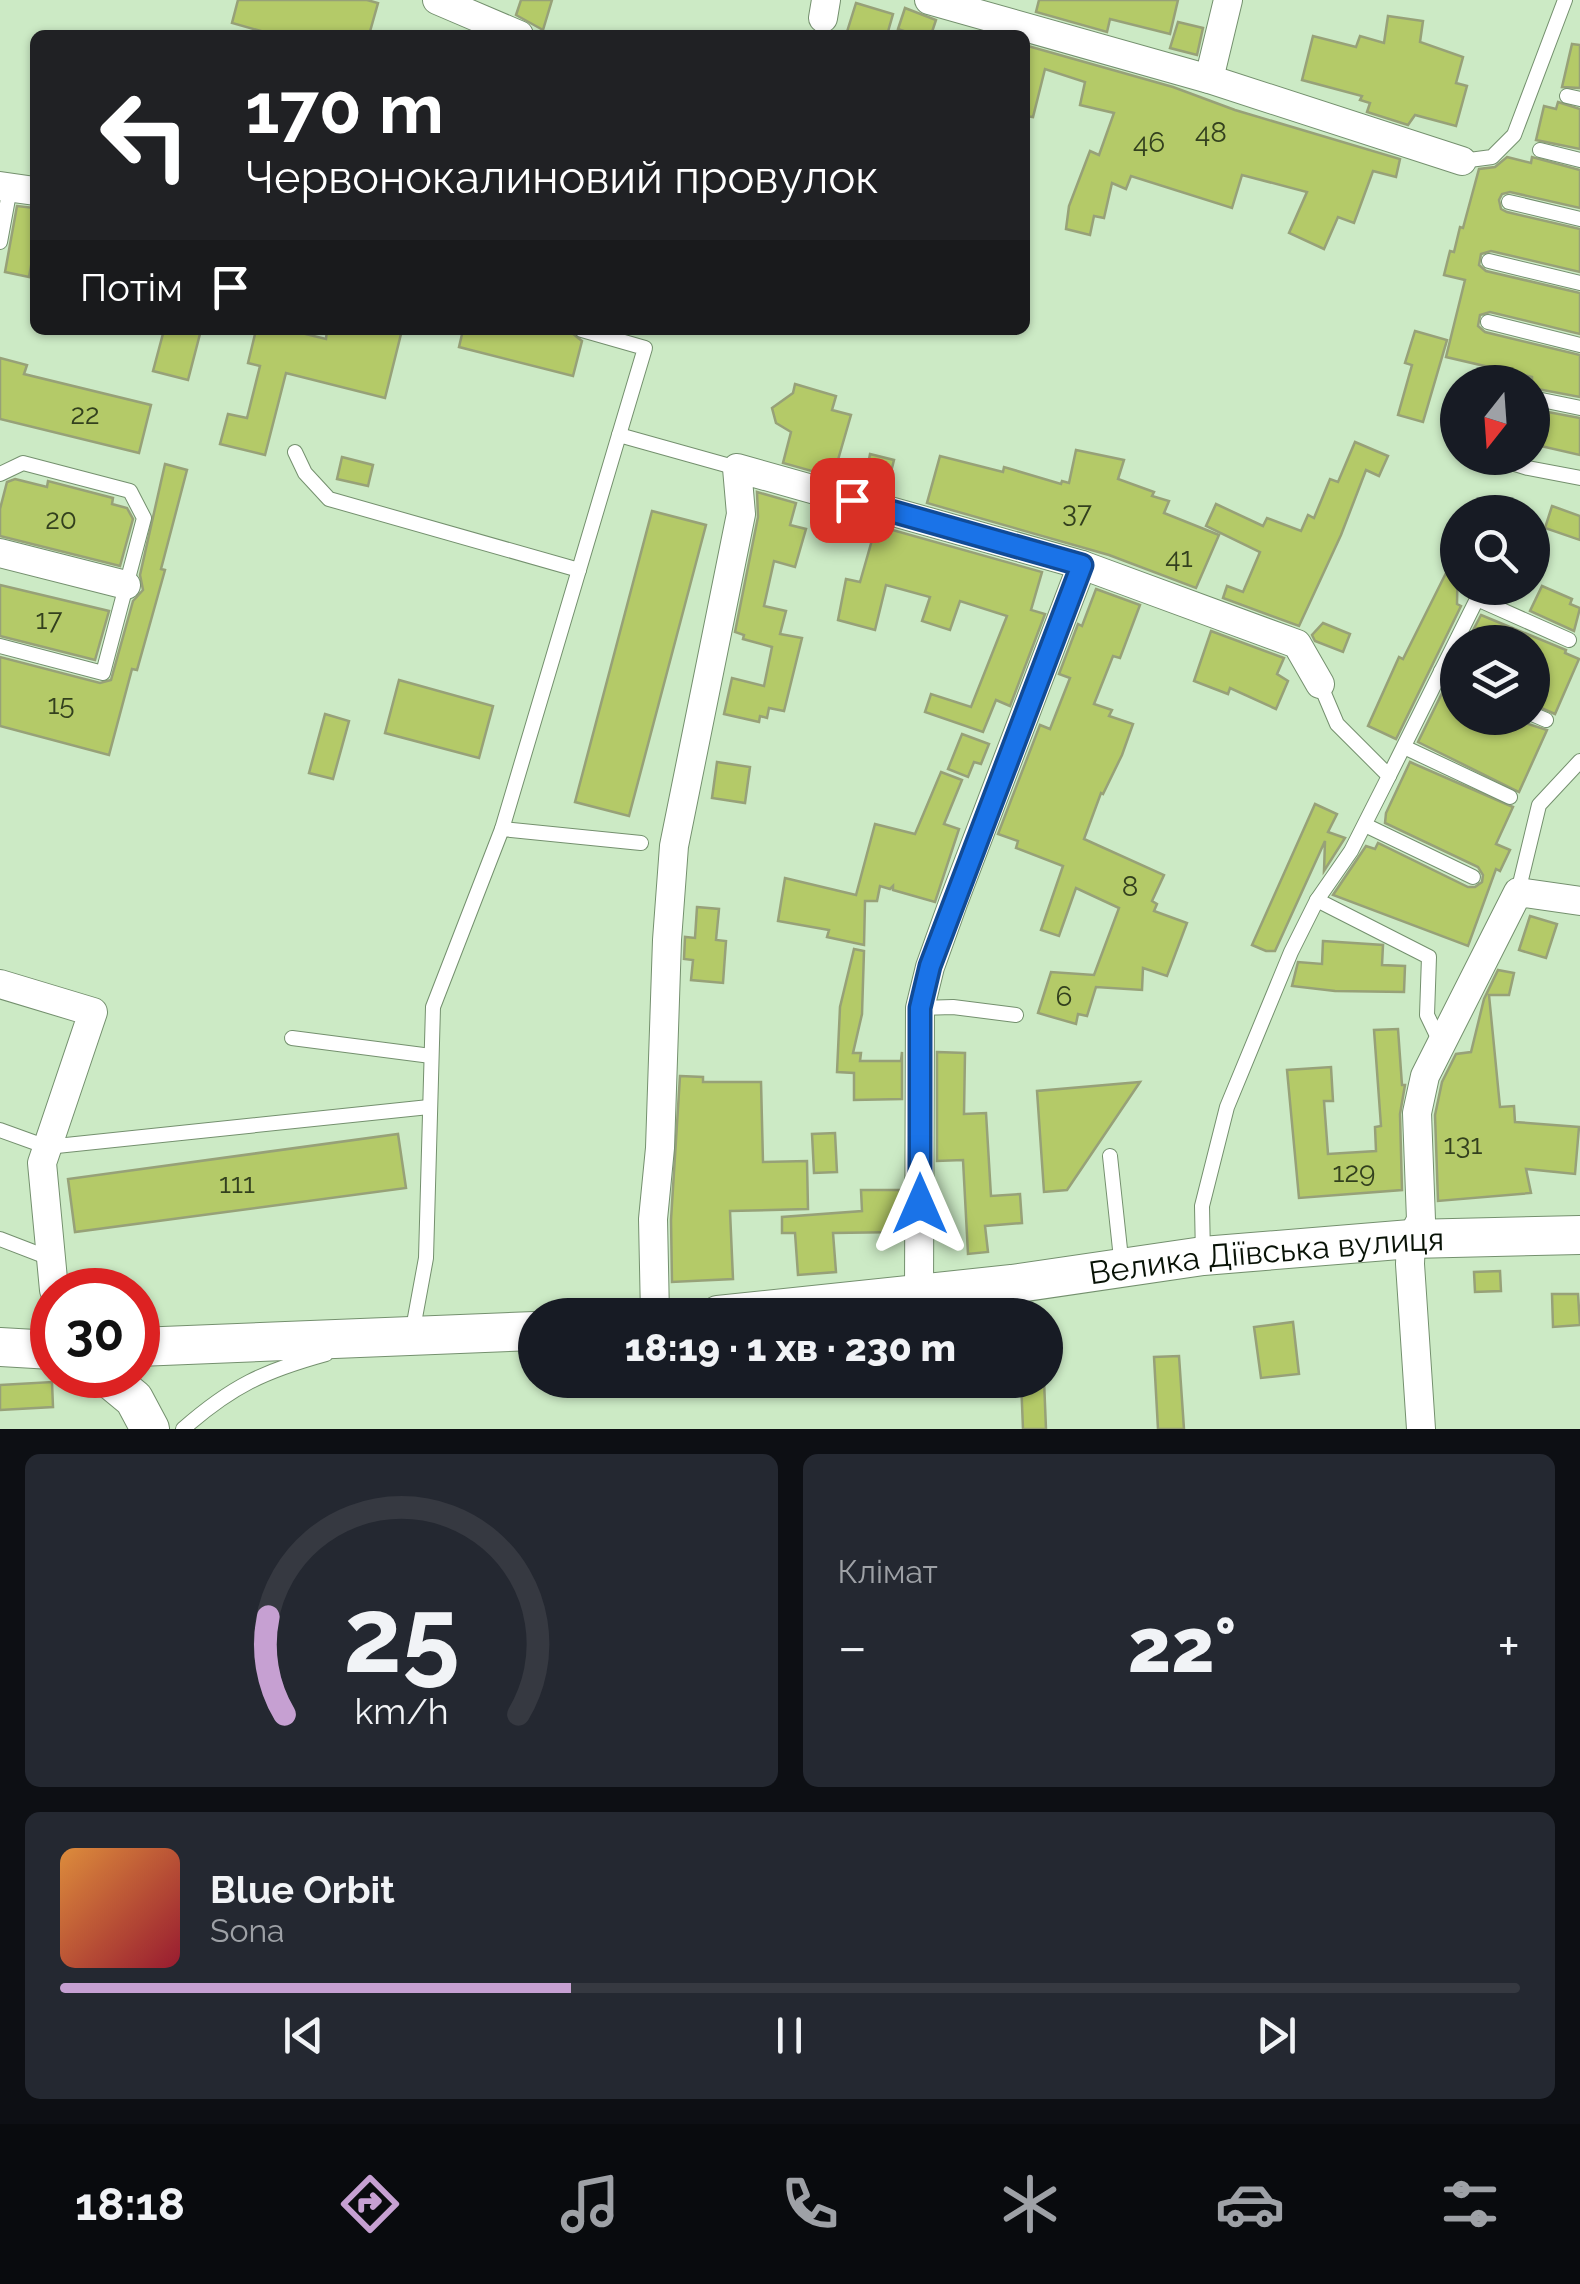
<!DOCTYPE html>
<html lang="uk">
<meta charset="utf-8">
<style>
:root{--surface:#171b24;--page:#242831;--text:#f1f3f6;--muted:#9ea1a6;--line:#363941;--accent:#c6a0d2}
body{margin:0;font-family:Raleway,sans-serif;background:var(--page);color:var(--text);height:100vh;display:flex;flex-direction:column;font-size:38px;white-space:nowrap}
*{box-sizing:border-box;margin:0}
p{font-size:32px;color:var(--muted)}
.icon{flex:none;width:55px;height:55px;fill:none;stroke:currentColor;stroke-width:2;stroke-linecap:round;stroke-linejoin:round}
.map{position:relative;height:1429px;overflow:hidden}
.details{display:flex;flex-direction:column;gap:25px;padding:25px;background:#0d0f14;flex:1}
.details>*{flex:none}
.guide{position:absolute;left:30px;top:30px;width:1000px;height:305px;border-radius:15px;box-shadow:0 2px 8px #0004;background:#202124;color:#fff;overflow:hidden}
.needle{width:65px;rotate:197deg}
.tools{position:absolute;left:1440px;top:365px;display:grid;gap:20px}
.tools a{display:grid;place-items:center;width:110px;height:110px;border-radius:50%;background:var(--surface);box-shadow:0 2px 8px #0004;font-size:50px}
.speed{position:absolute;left:30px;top:1268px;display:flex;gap:20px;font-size:50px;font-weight:700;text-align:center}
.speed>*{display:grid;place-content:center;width:130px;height:130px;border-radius:50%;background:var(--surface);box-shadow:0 2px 8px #0004;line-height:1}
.speed .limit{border:15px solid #d22;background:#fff;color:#111}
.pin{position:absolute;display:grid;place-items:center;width:85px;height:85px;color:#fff;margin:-42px;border-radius:20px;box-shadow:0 5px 15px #0006}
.me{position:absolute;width:110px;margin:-55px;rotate:0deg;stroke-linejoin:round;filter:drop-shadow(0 0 8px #0008)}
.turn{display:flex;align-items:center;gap:35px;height:210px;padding:0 50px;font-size:45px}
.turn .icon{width:130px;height:130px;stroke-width:2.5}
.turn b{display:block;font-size:70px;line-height:85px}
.then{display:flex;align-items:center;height:95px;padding:0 50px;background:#0003;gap:20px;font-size:38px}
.big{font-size:75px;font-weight:800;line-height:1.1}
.details .widget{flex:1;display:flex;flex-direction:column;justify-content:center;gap:15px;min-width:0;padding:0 35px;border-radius:15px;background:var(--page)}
.details .dial{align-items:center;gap:0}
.dial svg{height:260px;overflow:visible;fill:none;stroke:var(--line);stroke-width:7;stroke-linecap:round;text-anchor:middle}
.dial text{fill:var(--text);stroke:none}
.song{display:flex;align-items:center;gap:30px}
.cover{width:120px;height:120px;border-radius:15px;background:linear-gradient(135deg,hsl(30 70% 55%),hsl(350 70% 35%))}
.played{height:10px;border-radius:5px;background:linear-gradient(90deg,var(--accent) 35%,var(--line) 35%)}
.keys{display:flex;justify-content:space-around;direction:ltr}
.heat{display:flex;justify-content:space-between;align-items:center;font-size:55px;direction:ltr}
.details .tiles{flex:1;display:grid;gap:25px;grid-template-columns:1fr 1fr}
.widget:last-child{grid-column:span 2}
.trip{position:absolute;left:518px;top:1298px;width:545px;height:100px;border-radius:50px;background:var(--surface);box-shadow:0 2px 8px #0004;font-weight:800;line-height:100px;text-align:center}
.menu{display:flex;height:160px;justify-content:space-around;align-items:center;background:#090b0e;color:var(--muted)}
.menu .icon{width:70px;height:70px}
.menu .on{color:var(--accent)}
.menu b{font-size:45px;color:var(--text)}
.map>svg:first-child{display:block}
.building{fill:#b4ca68;stroke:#97a178;stroke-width:2.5}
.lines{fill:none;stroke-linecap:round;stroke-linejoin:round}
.lane-casing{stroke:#74906e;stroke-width:16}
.street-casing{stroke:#74906e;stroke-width:30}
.secondary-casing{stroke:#74906e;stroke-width:40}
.lane{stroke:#fff;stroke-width:14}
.street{stroke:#fff;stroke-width:28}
.secondary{stroke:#fff;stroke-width:38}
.route-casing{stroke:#114b97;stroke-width:25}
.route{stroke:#1a73e8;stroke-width:18}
.labels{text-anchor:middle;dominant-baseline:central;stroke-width:9;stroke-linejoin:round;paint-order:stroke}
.number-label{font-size:28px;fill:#33401e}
.street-label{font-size:32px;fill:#081206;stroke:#fff}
</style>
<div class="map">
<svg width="1580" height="1429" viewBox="0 0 1580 1429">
<rect width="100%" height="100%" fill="#cceac5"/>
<g class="building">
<polygon points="238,0 367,0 378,3 369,35 275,35 232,23"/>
<polygon points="521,0 552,0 543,30 516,15"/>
<polygon points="1039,0 1178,0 1170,34 1110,19 1107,32 1036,12"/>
<polygon points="856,3 893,14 887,35 846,35"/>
<polygon points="905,8 936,20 931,35 915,35 898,29"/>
<polygon points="1388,16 1423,21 1420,42 1463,57 1456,83 1467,86 1456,126 1415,115 1408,125 1367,112 1370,103 1360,100 1362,96 1302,80 1313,36 1356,47 1360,36 1384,43"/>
<polygon points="1178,22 1203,28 1197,55 1170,48"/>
<polygon points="1572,44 1580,45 1580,88 1562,87"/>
<polygon points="1028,46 1173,87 1235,110 1400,159 1396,177 1373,171 1354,223 1338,217 1324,249 1289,233 1307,192 1242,175 1232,208 1131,176 1126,189 1112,183 1104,218 1094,216 1090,235 1066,229 1069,206 1090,151 1099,155 1114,113 1080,105 1085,82 1045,69 1033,117 1025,116"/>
<polygon points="1558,102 1580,109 1580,149 1536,140 1544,106 1556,109"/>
<polygon points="1507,157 1531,163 1532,157 1580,170 1580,208 1510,192 1502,194 1499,200 1501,209 1507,212 1580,229 1580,272 1491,251 1481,254 1479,265 1486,271 1580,293 1580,334 1490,312 1480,315 1478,326 1485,332 1580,355 1580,397 1532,388 1532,377 1446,357 1465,280 1444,275 1450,251 1454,252 1460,227 1463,228 1479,169 1495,167"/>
<polygon points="17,206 35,208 35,244 29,277 5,272"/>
<polygon points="164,330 201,330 188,380 153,371"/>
<polygon points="256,330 289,330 326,339 327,330 402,330 385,398 286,373 265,455 220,444 228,414 247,418 260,366 248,363"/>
<polygon points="463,330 562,330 572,333 582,341 573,376 459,347"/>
<polygon points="1415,331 1447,340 1423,422 1398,415 1412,365 1405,363"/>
<polygon points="0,358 27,365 24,374 151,405 139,453 0,419"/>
<polygon points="795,384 836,396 832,410 851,415 833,477 783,463 791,432 776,423 772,408 793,393"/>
<polygon points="1532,409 1580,418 1580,455 1532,444"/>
<polygon points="1355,442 1388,456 1379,476 1366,470 1341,535 1299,626 1223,598 1227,586 1243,592 1260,552 1206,526 1216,504 1263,526 1267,518 1301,531 1308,515 1314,518 1330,479 1338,482"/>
<polygon points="1076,450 1124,460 1118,479 1154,492 1152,496 1169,501 1164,513 1219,535 1196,588 1109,555 927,503 940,456 1003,472 1004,467 1061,484 1062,481 1069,483"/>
<polygon points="870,454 894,460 886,492 864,486"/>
<polygon points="342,457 373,465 368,486 337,479"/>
<polygon points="165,464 187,470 161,569 165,570 137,670 132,669 109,755 0,726 0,657 100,683 111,680 133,601 143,590 140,575"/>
<polygon points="15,479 47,487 48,481 113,498 112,504 127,508 133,519 120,566 0,536 0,509 7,482"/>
<polygon points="757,492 796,503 790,525 806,529 795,567 774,561 764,606 786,611 780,634 802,638 784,711 769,708 767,718 760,716 759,722 724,714 732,678 764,686 772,647 743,639 744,635 735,632 758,517"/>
<polygon points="1552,506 1580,516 1580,540 1545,528"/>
<polygon points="652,511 706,525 629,816 575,802"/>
<polygon points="857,520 1042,572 1031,610 1045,614 1010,706 996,700 983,732 925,712 931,694 971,707 1007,616 960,601 950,630 922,621 930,597 886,585 875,630 838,620 846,579 860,582 876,526"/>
<polygon points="1458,549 1457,604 1461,606 1396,739 1368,726 1399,657 1403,659"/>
<polygon points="0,585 109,611 95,660 0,636"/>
<polygon points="1542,586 1572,599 1570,604 1580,608 1574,631 1530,611"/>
<polygon points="1096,589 1140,605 1120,658 1113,656 1094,704 1112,710 1109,716 1133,724 1122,755 1103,794 1101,793 1084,839 1164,875 1152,901 1157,904 1154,911 1187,923 1167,976 1143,968 1142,990 1096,987 1087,1016 1078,1014 1076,1024 1038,1013 1051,972 1094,975 1119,908 1076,888 1059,936 1041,930 1063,866 1016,848 1018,841 998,834 1040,725 1050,729 1070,678 1059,674 1078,624 1082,626"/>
<polygon points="1481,615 1566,650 1565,653 1579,659 1555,714 1532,704 1532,642 1467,642"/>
<polygon points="1323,623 1350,634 1343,652 1315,641 1312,635"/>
<polygon points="1211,631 1284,658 1277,674 1288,681 1276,709 1230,688 1228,694 1194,681"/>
<polygon points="399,680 493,706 479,758 385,733"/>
<polygon points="1446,685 1458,689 1458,718 1522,718 1528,724 1547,730 1519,792 1418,742"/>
<polygon points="325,714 349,721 333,779 309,773"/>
<polygon points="962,734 989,744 981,764 974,762 968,777 948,769"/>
<polygon points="717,762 750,767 745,803 712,798"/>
<polygon points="1410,762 1513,807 1496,844 1510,850 1500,871 1496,869 1468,946 1333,895 1366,846 1375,849 1378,843 1468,887 1475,887 1482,882 1483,875 1478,867 1385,823 1386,813"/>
<polygon points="941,772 962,780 944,824 959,829 935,902 893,890 893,886 890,889 880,886 877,901 865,901 864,945 827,937 829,930 778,921 785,878 856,895 875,824 915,834"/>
<polygon points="1315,804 1337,814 1328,832 1345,838 1324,871 1325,841 1275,951 1266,951 1252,945"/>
<polygon points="697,907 719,909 716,940 726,941 723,983 691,980 693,960 684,959 685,937 695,938"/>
<polygon points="1530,916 1557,924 1546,958 1519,950"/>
<polygon points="1323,941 1383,945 1382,965 1405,966 1404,992 1335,991 1292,986 1298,962 1322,964"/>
<polygon points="854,949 864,951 862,1014 853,1053 861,1053 860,1061 901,1061 902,1052 902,1099 854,1100 854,1073 837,1072 840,1007"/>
<polygon points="1498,970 1514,973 1509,995 1489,995 1500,1107 1514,1106 1515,1122 1579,1127 1575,1174 1526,1169 1531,1193 1438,1201 1435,1115 1442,1082 1456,1054 1471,1052 1484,999"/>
<polygon points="1398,1029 1402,1085 1405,1085 1400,1114 1402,1190 1299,1198 1287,1070 1331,1067 1333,1101 1324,1101 1328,1154 1376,1151 1375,1127 1381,1126 1374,1030"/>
<polygon points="937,1052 965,1053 964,1114 986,1113 991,1196 1020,1194 1022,1223 985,1226 988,1252 968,1254 963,1160 937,1161"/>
<polygon points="680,1076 703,1077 703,1082 761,1082 763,1162 807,1161 808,1209 730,1211 733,1279 672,1282 671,1220"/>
<polygon points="1140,1082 1067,1190 1044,1192 1037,1091"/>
<polygon points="835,1133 837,1172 814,1173 812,1134"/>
<polygon points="398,1134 406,1188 75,1232 68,1179"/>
<polygon points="861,1190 900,1190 901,1232 833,1233 836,1272 798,1275 795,1233 782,1233 782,1217 862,1211"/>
<polygon points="1500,1271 1501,1291 1475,1292 1474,1272"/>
<polygon points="1552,1294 1578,1294 1580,1325 1553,1327"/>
<polygon points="1293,1322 1299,1374 1261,1378 1254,1327"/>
<polygon points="1179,1356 1184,1429 1158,1429 1154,1357"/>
<polygon points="1021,1380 1044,1380 1046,1429 1023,1429"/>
<polygon points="52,1382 53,1407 0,1410 0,1385"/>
</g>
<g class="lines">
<defs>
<g id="lane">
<polyline points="1567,96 1580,99"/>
<polyline points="1540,150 1580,160"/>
<polyline points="1462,161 1492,157 1514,135 1565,0"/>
<polyline points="1509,202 1580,219"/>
<polyline points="0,242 10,188"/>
<polyline points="1489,261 1580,283"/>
<polyline points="1488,322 1580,345"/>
<polyline points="582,330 645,348 619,435"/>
<polyline points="1532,398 1580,408"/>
<polyline points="295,452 305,473 329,499 579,570"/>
<polyline points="1496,458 1528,468 1580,478"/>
<polyline points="0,474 23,463 130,491 144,518 103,673 0,646"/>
<polyline points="1441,671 1458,679"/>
<polyline points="1532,714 1546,720"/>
<polyline points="1404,747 1510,797"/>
<polyline points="1389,776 1477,599 1569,640"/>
<polyline points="1365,825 1473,877"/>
<polyline points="502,829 619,435 737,468"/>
<polyline points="1518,892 1539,805 1580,761"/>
<polyline points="1317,900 1429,957 1427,1015 1440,1042"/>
<polyline points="920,1008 953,1007 1016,1015"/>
<polyline points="292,1038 431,1056"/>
<polyline points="0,1130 47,1147 429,1107"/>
<polyline points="1110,1156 1122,1268"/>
<polyline points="0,1239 52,1259"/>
<polyline points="1203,1256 1202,1206 1227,1107 1291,952 1317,900 1351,851 1389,776 1337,724 1320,684"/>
<polyline points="412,1334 426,1258 433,1007 502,829 641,843"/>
<path d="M183,1429c49,-43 81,-58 143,-75"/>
</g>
<g id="street">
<polyline points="437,0 519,35"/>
<polyline points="929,0 1209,79 1462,161"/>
<polyline points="823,18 826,0"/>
<polyline points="1209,79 1228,0"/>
<polyline points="0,186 35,191"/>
<polyline points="0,553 126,585"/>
<polyline points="0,984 93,1012 42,1163 54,1290"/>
<polyline points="919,1294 920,1008 930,967 953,903 1082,565"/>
<polyline points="655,1315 653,1219 660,1148 667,940 674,846 741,514 737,468 1082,565 1297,644 1320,684"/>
<polyline points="1421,1429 1410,1264 1411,1239 1421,1220 1417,1113 1425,1076 1518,892 1580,901"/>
</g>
<g id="secondary">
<path id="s1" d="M718,1315l294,-31 191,-28 208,-17 169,-4"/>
<polyline points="0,1347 52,1350"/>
<polyline points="138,1347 535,1331"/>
<polyline points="105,1375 134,1399 150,1429"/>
</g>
</defs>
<use href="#lane" class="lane-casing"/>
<use href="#street" class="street-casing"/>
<use href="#secondary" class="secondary-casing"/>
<use href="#lane" class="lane"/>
<use href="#street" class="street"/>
<use href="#secondary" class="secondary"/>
</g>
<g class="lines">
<defs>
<polyline id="route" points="852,500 1082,565 930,966 920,1008 920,1204"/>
</defs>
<use href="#route" class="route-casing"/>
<use href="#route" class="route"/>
</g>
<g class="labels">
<g class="number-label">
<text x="1211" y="132">48</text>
<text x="1149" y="142">46</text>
<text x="85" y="414">22</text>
<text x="1077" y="512">37</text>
<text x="61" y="519">20</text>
<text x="1179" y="557">41</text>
<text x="49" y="619">17</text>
<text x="61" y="704">15</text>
<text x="1130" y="886">8</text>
<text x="1064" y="996">6</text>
<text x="1463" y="1144">131</text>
<text x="1354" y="1172">129</text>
<text x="237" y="1183">111</text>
</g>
<g class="street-label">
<text stroke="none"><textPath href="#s1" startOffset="552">Велика Діївська вулиця</textPath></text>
</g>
</g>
</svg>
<div class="tools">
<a><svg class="needle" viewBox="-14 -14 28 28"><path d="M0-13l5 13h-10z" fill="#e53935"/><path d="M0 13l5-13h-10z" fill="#9ea1a6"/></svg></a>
<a><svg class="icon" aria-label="search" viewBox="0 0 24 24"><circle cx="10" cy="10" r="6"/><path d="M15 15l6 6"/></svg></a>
<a><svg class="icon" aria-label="layers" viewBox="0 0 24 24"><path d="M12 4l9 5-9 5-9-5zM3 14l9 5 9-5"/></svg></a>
</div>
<div class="speed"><div class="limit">30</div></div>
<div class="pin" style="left:852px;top:500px;background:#d93025"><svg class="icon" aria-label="arrive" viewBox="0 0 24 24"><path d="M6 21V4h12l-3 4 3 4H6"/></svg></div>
<svg class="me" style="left:920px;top:1204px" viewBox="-20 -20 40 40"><path d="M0-17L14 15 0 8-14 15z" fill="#1a73e8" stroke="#fff" stroke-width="4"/></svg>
<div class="trip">18:19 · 1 хв · 230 m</div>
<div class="guide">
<div class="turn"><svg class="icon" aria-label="left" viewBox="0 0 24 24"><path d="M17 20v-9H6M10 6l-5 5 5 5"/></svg><div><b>170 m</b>Червонокалиновий провулок</div></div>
<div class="then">Потім<svg class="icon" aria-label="arrive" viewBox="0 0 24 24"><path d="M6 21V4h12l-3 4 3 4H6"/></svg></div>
</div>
</div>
<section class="details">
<div class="tiles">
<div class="widget dial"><svg viewBox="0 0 100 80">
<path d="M14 69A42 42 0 1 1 86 69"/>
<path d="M14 69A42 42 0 0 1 9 39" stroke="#c6a0d2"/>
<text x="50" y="56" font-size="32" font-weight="700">25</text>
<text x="50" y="72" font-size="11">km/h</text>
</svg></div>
<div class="widget"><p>Клімат</p>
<div class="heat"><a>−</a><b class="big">22°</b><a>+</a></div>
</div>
<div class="widget">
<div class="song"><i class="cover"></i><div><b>Blue Orbit</b><p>Sona</p></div></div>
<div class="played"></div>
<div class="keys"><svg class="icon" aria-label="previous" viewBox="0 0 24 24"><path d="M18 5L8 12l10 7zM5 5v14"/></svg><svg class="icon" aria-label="pause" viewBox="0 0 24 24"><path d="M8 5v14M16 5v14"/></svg><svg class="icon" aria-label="next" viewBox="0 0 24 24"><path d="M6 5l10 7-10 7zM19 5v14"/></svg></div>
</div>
</div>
</section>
<nav class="menu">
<b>18:18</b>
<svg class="icon on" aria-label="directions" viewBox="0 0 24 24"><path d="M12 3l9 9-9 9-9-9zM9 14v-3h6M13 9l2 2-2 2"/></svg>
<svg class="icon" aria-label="music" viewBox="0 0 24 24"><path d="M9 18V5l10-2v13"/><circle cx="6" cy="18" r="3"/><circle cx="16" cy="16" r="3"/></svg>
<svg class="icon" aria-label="phone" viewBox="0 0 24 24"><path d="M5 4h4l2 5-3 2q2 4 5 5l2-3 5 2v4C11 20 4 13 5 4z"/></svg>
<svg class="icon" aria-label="climate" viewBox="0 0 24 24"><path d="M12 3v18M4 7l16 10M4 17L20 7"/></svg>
<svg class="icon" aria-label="car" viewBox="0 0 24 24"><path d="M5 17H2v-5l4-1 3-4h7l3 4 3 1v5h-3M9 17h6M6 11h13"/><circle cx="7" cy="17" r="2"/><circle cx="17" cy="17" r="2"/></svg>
<svg class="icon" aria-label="filters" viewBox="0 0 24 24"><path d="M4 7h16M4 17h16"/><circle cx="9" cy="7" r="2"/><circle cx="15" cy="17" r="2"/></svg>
</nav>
